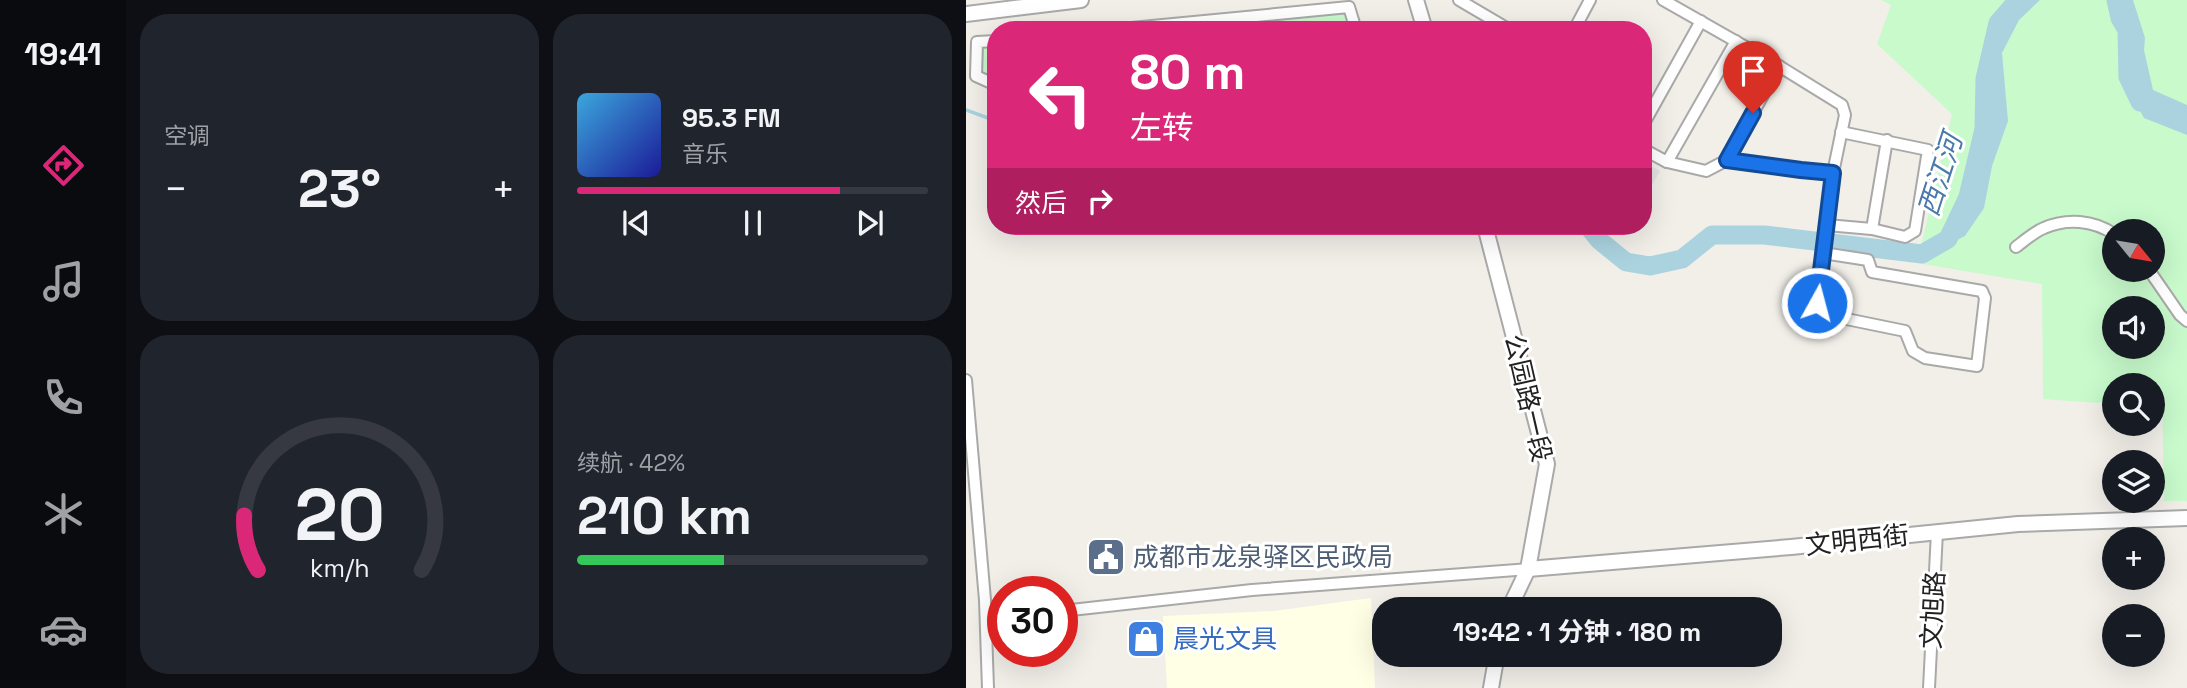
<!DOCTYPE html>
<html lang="zh">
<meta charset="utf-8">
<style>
:root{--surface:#171b24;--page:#20242c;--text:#f1f3f6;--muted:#9ea1a6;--line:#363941;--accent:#db2777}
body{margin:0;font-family:"Space Grotesk","Noto Sans SC",sans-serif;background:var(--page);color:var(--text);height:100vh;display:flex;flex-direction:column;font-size:26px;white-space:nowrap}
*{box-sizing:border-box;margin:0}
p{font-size:23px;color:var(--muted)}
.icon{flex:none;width:38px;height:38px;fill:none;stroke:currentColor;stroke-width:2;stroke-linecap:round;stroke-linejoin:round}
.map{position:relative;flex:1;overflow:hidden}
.sheet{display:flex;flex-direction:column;gap:14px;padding:14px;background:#0d0f14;width:840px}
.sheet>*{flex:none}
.banner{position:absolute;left:21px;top:21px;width:665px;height:214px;border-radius:28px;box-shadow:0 7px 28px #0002;background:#db2777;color:#fff;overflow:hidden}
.needle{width:46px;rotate:120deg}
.buttons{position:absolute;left:1136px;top:219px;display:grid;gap:14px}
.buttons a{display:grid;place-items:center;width:63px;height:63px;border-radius:50%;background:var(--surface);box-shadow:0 7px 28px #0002;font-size:35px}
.speed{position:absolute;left:21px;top:576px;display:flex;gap:14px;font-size:35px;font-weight:700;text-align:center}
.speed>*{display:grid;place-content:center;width:91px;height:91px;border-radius:50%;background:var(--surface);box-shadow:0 7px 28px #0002;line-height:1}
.speed .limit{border:10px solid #d22;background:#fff;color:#111}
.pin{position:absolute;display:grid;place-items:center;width:60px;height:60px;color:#fff;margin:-72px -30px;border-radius:50% 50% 50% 0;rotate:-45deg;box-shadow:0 0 7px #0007}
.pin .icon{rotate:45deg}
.me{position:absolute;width:77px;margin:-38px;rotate:7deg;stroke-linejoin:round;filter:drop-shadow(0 0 5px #0008)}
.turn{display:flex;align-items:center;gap:24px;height:147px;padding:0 28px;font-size:32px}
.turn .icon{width:91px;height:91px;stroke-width:2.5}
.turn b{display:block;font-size:49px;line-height:60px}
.then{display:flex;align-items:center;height:66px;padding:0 28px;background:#0003;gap:14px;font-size:26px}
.big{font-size:52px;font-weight:700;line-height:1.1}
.sheet .tile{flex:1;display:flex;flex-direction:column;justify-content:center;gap:10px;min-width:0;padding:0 24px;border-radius:28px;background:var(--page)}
.sheet .dial{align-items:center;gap:0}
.dial svg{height:182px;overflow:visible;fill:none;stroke:var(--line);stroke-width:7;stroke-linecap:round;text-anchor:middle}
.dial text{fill:var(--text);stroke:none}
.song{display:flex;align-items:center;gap:21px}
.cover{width:84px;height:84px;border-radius:10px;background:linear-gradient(135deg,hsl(200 70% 55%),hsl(240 70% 35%))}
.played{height:7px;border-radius:4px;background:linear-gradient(90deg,var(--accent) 75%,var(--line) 75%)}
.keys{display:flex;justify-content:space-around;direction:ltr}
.heat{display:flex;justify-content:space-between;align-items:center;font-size:38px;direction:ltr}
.charge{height:10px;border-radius:5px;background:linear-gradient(90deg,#34c759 42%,var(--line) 0)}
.sheet .tiles{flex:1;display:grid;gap:14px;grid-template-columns:repeat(2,1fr)}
.trip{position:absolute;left:406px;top:597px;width:410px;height:70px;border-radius:28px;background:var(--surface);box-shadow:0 7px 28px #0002;font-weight:700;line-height:70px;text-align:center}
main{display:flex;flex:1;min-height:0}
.dock{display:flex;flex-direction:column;width:126px;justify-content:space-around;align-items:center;background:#090b0e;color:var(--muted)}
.dock .icon{width:49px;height:49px}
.dock .selected{color:var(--accent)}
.dock b{font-size:32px;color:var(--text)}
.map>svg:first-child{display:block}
.education{fill:#ffffe5}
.park{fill:#c8facc;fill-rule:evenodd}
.parking{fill:#e2e2e2}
.water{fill:#aad3df}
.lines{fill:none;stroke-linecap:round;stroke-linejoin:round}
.stream{stroke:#aad3df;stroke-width:3.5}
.river{stroke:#aad3df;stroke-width:19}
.minor-casing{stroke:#a9a9a9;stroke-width:14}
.tertiary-casing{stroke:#a9a9a9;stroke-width:18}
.minor{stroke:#fff;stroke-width:10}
.tertiary{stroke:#fff;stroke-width:14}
.route-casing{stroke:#114b97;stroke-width:18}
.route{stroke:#1a73e8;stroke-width:12}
.labels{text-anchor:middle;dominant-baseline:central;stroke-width:6;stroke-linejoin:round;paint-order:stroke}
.street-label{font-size:26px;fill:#222;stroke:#fff}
.service-label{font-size:26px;fill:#4e5e75;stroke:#fff;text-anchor:start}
.shop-label{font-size:26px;fill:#366cbe;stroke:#fff;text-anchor:start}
.water-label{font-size:28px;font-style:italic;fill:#4a7aab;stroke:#fff}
</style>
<main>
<nav class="dock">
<b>19:41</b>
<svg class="icon selected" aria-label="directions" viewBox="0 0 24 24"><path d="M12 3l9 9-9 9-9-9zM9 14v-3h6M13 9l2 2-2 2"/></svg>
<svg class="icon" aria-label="music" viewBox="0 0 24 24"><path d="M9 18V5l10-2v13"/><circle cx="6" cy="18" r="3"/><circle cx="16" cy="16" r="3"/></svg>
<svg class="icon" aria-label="phone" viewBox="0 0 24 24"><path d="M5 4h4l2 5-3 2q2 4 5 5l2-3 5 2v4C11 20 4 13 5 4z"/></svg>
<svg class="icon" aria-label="climate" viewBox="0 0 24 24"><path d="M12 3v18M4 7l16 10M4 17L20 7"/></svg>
<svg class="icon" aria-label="car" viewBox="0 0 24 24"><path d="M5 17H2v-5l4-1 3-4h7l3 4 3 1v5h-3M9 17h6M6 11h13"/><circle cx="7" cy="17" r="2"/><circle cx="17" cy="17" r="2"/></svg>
</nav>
<section class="sheet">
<div class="tiles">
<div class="tile"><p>空调</p>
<div class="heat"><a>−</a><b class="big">23°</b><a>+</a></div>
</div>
<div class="tile">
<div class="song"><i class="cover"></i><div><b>95.3 FM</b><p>音乐</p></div></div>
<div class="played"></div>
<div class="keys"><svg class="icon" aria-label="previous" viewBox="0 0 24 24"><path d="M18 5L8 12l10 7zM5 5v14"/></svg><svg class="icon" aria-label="pause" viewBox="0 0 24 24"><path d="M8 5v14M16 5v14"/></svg><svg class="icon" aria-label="next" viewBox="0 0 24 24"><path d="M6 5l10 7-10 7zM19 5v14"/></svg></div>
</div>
<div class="tile dial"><svg viewBox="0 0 100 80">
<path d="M14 69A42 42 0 1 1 86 69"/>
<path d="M14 69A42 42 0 0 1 8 45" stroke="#db2777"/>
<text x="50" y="56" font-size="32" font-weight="700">20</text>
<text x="50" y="72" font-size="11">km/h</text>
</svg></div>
<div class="tile"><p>续航 · 42%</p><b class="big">210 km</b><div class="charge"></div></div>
</div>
</section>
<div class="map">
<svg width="1221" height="688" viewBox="0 0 1221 688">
<rect width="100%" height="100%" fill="#f2efe9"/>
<polygon class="education" points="405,598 409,688 201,688 197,616 308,611"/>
<g class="park">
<path d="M915,0h306v501h-23l-2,-109 -9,1 -1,-8h-38v15l-16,3 -55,-4 -1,-115 -125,-21 35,-149 -75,-70 14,-39zM1148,231h38v39h-38zM1148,308h38v38h-38z"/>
<polygon points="383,7 390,30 144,30"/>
<polygon points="30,41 30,85 10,76 11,42"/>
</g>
<polygon class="parking" points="677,162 694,171 677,201"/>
<g class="water">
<polygon points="1046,0 1074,0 1053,20 1036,53 1042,121 1026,166 1018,208 999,236 979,246 1004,205 1002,180 1016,139 1030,18"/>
<polygon points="1146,0 1167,0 1179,38 1178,50 1187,90 1221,105 1221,135 1178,118 1162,88 1164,44"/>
</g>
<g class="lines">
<polyline class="stream" points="0,110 30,121"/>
<g class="river">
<polyline points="1150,0 1154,18 1161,30 1162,77 1174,102"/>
<polyline points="622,226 633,240 660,262 684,266 716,259 746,235 798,235 956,254 982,239 1002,197 1018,129 1019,79 1032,23 1052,0"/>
</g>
<defs>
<g id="minor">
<polyline points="493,0 544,30"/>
<polyline points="697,0 808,63 876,105 879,115 867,173 851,303 861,315 939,331 947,351 959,358 1011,366 1019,298 1016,291 906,272 902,260 857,253"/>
<polyline points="144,30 383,7 390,30"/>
<polyline points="608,30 624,0"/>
<polyline points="30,41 11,42 10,76 30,85"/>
<polyline points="677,125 735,21"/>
<polyline points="677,149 701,162 740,171 761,160 867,173"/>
<polyline points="761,160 813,66"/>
<polyline points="701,162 770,41"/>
<polyline points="861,225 906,229 939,237 949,231 962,150 875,132"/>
<polyline points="906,229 921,140"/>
<path d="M1050,247c8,-6 18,-15 28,-19 23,-10 49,-8 70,6"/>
<polyline points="1183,270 1214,315 1221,321"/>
<polyline points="0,380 19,600 22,688"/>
<polyline points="96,611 286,590 562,569"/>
<polyline points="20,620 37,618"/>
<polyline points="963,688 971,532"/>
</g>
<g id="tertiary">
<polyline points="450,0 459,30"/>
<polyline points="0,14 115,0"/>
<polyline points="519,226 581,464 562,569 543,609"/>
<polyline points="562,569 825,547 1052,524 1221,518"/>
<polyline points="525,688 531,654"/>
</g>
</defs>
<use href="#minor" class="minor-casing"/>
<use href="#tertiary" class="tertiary-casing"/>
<use href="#minor" class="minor"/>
<use href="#tertiary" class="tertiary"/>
</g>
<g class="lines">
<defs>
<polyline id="route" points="787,113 761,160 835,170 867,173 851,303"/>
</defs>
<use href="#route" class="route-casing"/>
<use href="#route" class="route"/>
</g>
<defs>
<symbol id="civic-square" viewBox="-11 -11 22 22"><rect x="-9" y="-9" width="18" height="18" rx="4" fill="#5c6f8a" stroke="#fff"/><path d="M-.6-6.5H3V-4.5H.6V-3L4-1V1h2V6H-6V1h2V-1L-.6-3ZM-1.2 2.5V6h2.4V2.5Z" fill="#fff"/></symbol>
<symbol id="shop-square" viewBox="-11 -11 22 22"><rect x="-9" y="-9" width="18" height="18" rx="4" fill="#3f7fe0" stroke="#fff"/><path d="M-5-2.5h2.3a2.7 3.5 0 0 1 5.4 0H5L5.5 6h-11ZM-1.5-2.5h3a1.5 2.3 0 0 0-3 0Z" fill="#fff"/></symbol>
</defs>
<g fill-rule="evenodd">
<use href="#civic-square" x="118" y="535" width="44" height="44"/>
<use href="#shop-square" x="158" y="617" width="44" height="44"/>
</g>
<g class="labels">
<g class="street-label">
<text transform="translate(562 398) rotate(77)">公园路一段</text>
<text transform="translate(891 540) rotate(-6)">文明西街</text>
<text transform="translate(967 610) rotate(-87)">文旭路</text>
</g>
<g class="service-label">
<text x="167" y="557">成都市龙泉驿区民政局</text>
</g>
<g class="shop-label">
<text x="207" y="639">晨光文具</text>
</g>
<g class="water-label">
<text transform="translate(974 175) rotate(-72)">西江河</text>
</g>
</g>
</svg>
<div class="buttons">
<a><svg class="needle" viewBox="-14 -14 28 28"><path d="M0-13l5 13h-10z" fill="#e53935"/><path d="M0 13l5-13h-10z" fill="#9ea1a6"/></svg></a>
<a><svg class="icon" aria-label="sound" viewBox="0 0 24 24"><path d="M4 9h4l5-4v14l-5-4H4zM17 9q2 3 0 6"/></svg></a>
<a><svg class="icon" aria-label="search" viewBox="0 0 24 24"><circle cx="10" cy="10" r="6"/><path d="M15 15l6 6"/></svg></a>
<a><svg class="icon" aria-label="layers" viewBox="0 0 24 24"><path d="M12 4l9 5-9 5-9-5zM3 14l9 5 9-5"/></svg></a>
<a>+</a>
<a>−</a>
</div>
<div class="speed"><div class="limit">30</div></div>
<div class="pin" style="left:787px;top:113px;background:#d93025"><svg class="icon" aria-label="arrive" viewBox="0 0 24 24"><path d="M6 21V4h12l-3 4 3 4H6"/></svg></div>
<svg class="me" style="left:851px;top:303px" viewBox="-20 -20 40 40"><circle r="17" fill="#1a73e8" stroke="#fff" stroke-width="3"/><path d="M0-11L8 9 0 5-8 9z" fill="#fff"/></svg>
<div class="trip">19:42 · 1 分钟 · 180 m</div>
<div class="banner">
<div class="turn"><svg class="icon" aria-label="left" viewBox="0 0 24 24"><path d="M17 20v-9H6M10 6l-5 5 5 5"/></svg><div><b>80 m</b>左转</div></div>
<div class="then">然后<svg class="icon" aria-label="right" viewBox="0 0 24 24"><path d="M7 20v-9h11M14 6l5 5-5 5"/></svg></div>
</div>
</div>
</main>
